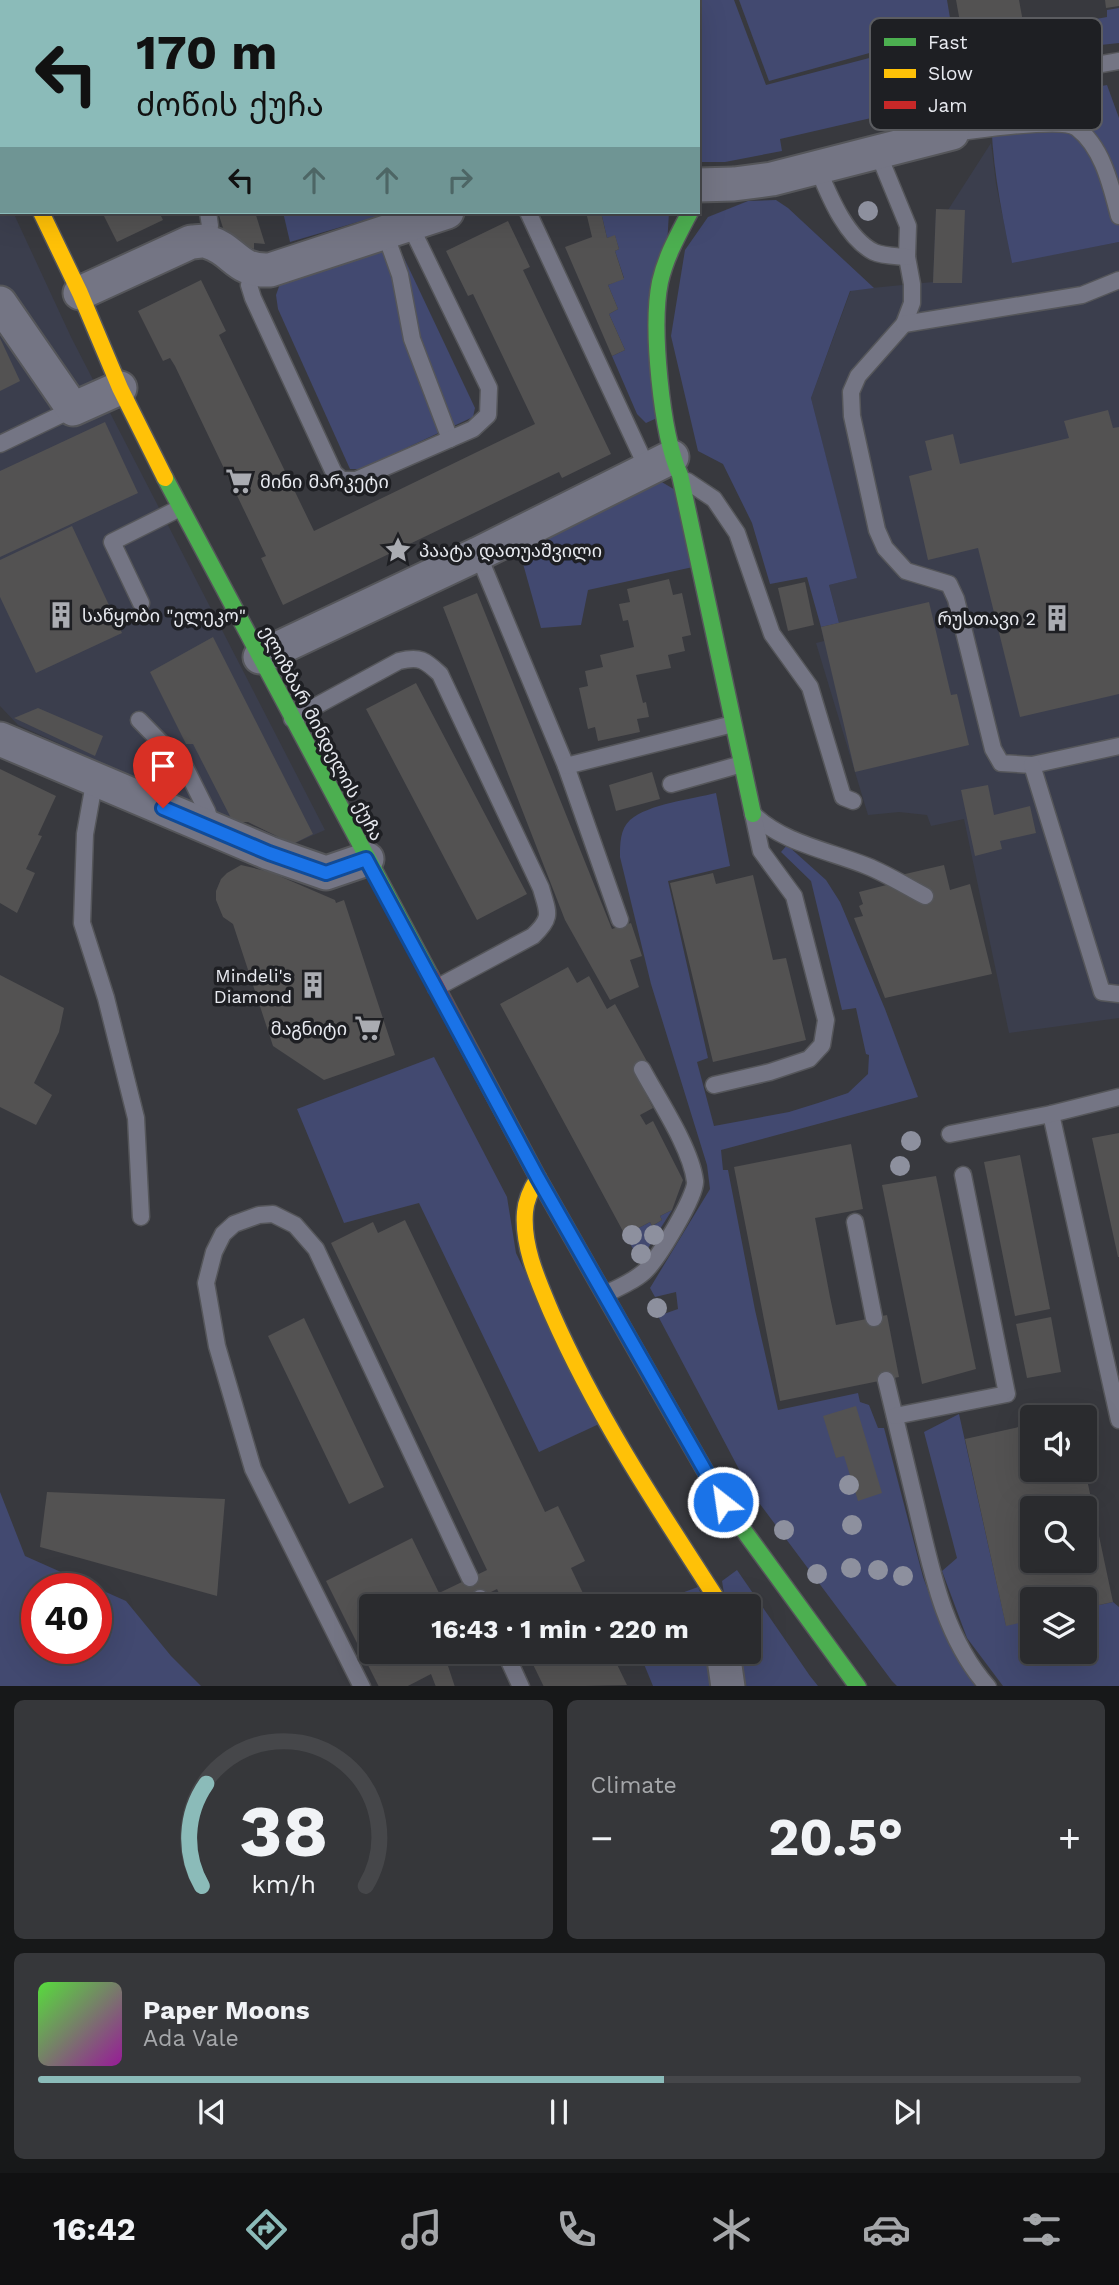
<!DOCTYPE html>
<meta charset="utf-8">
<style>
:root{--surface:#2a2b2e;--page:#36373a;--text:#f1f3f6;--muted:#a5a7aa;--line:#46474a;--accent:#8bbbb9}
body{margin:0;font-family:"Work Sans","Noto Sans Georgian",sans-serif;background:var(--page);color:var(--text);height:100vh;display:flex;flex-direction:column;font-size:26px;white-space:nowrap}
*{box-sizing:border-box;margin:0}
p{font-size:23px;color:var(--muted)}
.icon{flex:none;width:38px;height:38px;fill:none;stroke:currentColor;stroke-width:2;stroke-linecap:round;stroke-linejoin:round}
.map{position:relative;height:1686px;overflow:hidden}
.panel{display:flex;flex-direction:column;gap:14px;padding:14px;background:#171819;flex:1}
.panel>*{flex:none}
.banner{position:absolute;left:0px;top:0px;width:700px;height:214px;box-shadow:0 7px 28px #0002,0 0 0 2px var(--line);background:#8bbbb9;color:#111;overflow:hidden}
.buttons{position:absolute;left:1020px;top:1405px;display:grid;gap:14px}
.buttons a{display:grid;place-items:center;width:77px;height:77px;border-radius:7px;background:var(--surface);box-shadow:0 7px 28px #0002,0 0 0 2px var(--line);font-size:35px}
.speed{position:absolute;left:21px;top:1573px;display:flex;gap:14px;font-size:35px;font-weight:700;text-align:center}
.speed>*{display:grid;place-content:center;width:91px;height:91px;border-radius:50%;background:var(--surface);box-shadow:0 7px 28px #0002,0 0 0 2px var(--line);line-height:1}
.speed .limit{border:10px solid #d22;background:#fff;color:#111}
.pin{position:absolute;display:grid;place-items:center;width:60px;height:60px;color:#fff;margin:-72px -30px;border-radius:50% 50% 50% 0;rotate:-45deg;box-shadow:0 0 7px #0007}
.pin .icon{rotate:45deg}
.me{position:absolute;width:77px;margin:-38px;rotate:330deg;stroke-linejoin:round;filter:drop-shadow(0 0 5px #0008)}
.turn{display:flex;align-items:center;gap:24px;height:147px;padding:0 21px;font-size:32px}
.turn .icon{width:91px;height:91px;stroke-width:2.5}
.turn b{display:block;font-size:49px;line-height:60px}
.lanes{display:flex;align-items:center;height:66px;padding:0 21px;background:#0003;justify-content:center;gap:35px;direction:ltr}
.lanes .off{opacity:.35}
.big{font-size:52px;font-weight:700;line-height:1.1}
.panel .card{flex:1;display:flex;flex-direction:column;justify-content:center;gap:10px;min-width:0;padding:0 24px;border-radius:10px;background:var(--page)}
.panel .dial{align-items:center;gap:0}
.dial svg{height:182px;overflow:visible;fill:none;stroke:var(--line);stroke-width:7;stroke-linecap:round;text-anchor:middle}
.dial text{fill:var(--text);stroke:none}
.song{display:flex;align-items:center;gap:21px}
.cover{width:84px;height:84px;border-radius:10px;background:linear-gradient(135deg,hsl(110 70% 55%),hsl(300 70% 35%))}
.played{height:7px;border-radius:4px;background:linear-gradient(90deg,var(--accent) 60%,var(--line) 60%)}
.keys{display:flex;justify-content:space-around;direction:ltr}
.heat{display:flex;justify-content:space-between;align-items:center;font-size:38px;direction:ltr}
.panel .tiles{flex:1;display:grid;gap:14px;grid-template-columns:1fr 1fr}
.card:last-child{grid-column:span 2}
.trip{position:absolute;left:359px;top:1594px;width:402px;height:70px;border-radius:7px;background:var(--surface);box-shadow:0 7px 28px #0002,0 0 0 2px var(--line);font-weight:700;line-height:70px;text-align:center}
.tab-bar{display:flex;height:112px;justify-content:space-around;align-items:center;background:#111112;color:var(--muted)}
.tab-bar .icon{width:49px;height:49px}
.tab-bar .on{color:var(--accent)}
.tab-bar b{font-size:32px;color:var(--text)}
.map>svg:first-child{display:block}
.built{fill:#3b3e4d}
.green{fill:#424970;fill-rule:evenodd}
.building{fill:#535252;fill-rule:evenodd}
.lines{fill:none;stroke-linecap:round;stroke-linejoin:round}
.lane-casing{stroke:#55565a;stroke-width:19}
.street-casing{stroke:#55565a;stroke-width:37}
.fast-casing{stroke:#55565a;stroke-width:19}
.slow-casing{stroke:#55565a;stroke-width:19}
.jam-casing{stroke:#55565a;stroke-width:19}
.lane{stroke:#747584;stroke-width:16}
.street{stroke:#747584;stroke-width:33}
.fast{stroke:#4caf50;stroke-width:16}
.slow{stroke:#ffc107;stroke-width:16}
.jam{stroke:#c62828;stroke-width:16}
.tree{fill:#8d909e}
.route-casing{stroke:#114b97;stroke-width:18}
.route{stroke:#1a73e8;stroke-width:12}
.labels{text-anchor:middle;dominant-baseline:central;stroke-width:7;stroke-linejoin:round;paint-order:stroke}
.poi-label{font-size:18px;fill:#e8eaf0;stroke:#1e1f23;text-anchor:start}
.street-label{font-size:18px;fill:#e8eaf0;stroke:#1e1f23}
.key{fill:#1e1f23;stroke:#5b5c60;stroke-width:2}
.key-label{font-size:19px;fill:#e8eaf0}
</style>
<div class="map">
<svg width="1119" height="1687" viewBox="0 0 1119 1687">
<rect width="100%" height="100%" fill="#38393e"/>
<g class="built">
<polygon points="991,143 996,184 1012,262 1119,242 1119,1018 1009,1033 964,819 931,826 927,815 899,812 868,815 816,643 824,641 821,627 839,623 829,585 856,578 811,398 851,290 933,282 936,209 948,210"/>
<polygon points="0,185 2,212 13,212 71,337 325,830 293,844 248,822 233,822 18,725 0,706"/>
</g>
<g class="green">
<polygon points="146,0 610,0 147,2"/>
<polygon points="688,0 734,0 766,85 919,45 923,54 963,45 963,36 1023,25 1025,32 1107,17 1107,10 1119,8 1119,43 1091,46 1012,68 945,101 780,139 782,151 725,162 698,162 698,2 685,2"/>
<polygon points="739,0 947,0 952,30 769,81"/>
<path d="M1107,85l12,33v124l-107,21c-11,-53 -21,-103 -21,-156z"/>
<polygon points="776,200 788,208 874,288 850,291 811,398 857,578 829,585 839,623 821,627 807,577 770,584 752,523 723,464 698,451 671,336 685,250 708,217 748,201"/>
<polygon points="283,212 392,212 290,242"/>
<polygon points="601,212 669,212 657,418 646,423 637,414 612,356 625,350 609,314 618,309 608,285 624,278 615,251 619,249 615,236 607,238"/>
<polygon points="396,241 475,408 473,417 361,469 350,469 278,309 276,295 282,278"/>
<polygon points="660,481 677,491 693,567 588,590 581,625 541,628 520,553"/>
<path d="M716,793l14,73 -62,15 40,177 -11,4 17,64 75,-14 29,-9 30,-10 20,-19 1,-19 -3,-1 -10,-46 -14,2 -31,-129 -30,-29 6,-7 39,35 14,22 45,107 33,88 -197,53 2,20h5l27,140 23,100 80,-17 2,9 9,3 9,23h6l39,149 21,56 31,53h-78l-5,-5 -141,-189 -93,-176 20,-7 -2,-17 -21,5 -5,-9 60,-99 -3,-24 -56,-181 -31,-127c0,-13 0,-28 10,-37 18,-16 63,-21 86,-27z"/>
<polygon points="434,1057 507,1197 516,1253 599,1424 539,1452 419,1203 344,1223 297,1109"/>
<polygon points="672,1210 640,1261 625,1235 650,1222 652,1226 662,1220 660,1216"/>
<polygon points="959,1414 1006,1625 1032,1620 1032,1652 1085,1652 1085,1608 1113,1602 1119,1607 1119,1686 1003,1686 967,1638 942,1571 957,1558 924,1432"/>
<path d="M0,1492l25,64 101,45 45,55 30,30h-201zM37,1589h59v59h-59z"/>
<polygon points="737,1570 810,1676 818,1686 737,1686 732,1652 749,1652 749,1606 726,1606 722,1581"/>
<polygon points="698,1587 706,1606 646,1606"/>
<polygon points="639,1652 713,1652 719,1686 653,1686"/>
</g>
<g class="building">
<polygon points="956,0 1019,0 1023,22 962,33"/>
<polygon points="1105,0 1119,0 1119,6 1106,8"/>
<polygon points="936,209 965,210 962,283 933,283"/>
<polygon points="102,212 159,212 163,220 117,242"/>
<polygon points="218,212 255,212 265,244 254,243 254,249 230,240 223,228"/>
<polygon points="586,212 601,212 607,238 615,235 619,249 615,251 624,279 608,285 618,309 609,314 625,350 612,356 565,247 592,237"/>
<polygon points="508,221 530,267 523,270 611,454 562,478 559,472 283,605 261,558 266,556 175,366 170,358 163,361 138,311 201,280 226,331 219,335 314,531 535,424 473,294 468,296 446,251"/>
<polygon points="0,338 20,381 0,391"/>
<polygon points="1108,410 1113,428 1119,427 1119,694 1020,717 978,548 928,560 909,476 932,470 925,441 953,434 960,464 1069,438 1064,421"/>
<polygon points="105,422 138,493 0,557 0,471"/>
<polygon points="72,526 122,633 36,673 0,597 0,560"/>
<polygon points="669,579 673,595 682,593 691,635 682,637 685,651 668,655 671,668 636,675 643,703 646,702 649,717 637,719 640,732 598,741 595,727 588,729 579,688 588,686 585,671 603,667 600,655 634,647 628,620 623,621 619,604 630,602 627,589"/>
<polygon points="805,582 814,625 788,631 778,588"/>
<polygon points="477,593 612,929 631,923 642,956 630,960 639,987 610,1000 565,920 443,607"/>
<polygon points="929,602 951,695 957,694 969,745 855,772 821,627"/>
<polygon points="213,637 313,834 293,844 248,822 233,822 193,744 186,744 150,672"/>
<polygon points="416,683 527,894 477,920 366,709"/>
<polygon points="38,708 103,736 95,756 14,718"/>
<polygon points="0,769 56,796 38,835 42,836 26,869 35,873 17,913 0,903"/>
<polygon points="652,772 660,799 616,811 609,785"/>
<polygon points="988,785 994,815 1030,806 1036,833 1000,841 1002,849 975,856 961,790"/>
<polygon points="241,865 270,872 335,900 336,903 344,900 395,1055 324,1080 273,1046 233,924 223,917 216,900 216,891 221,879 227,873"/>
<polygon points="944,865 950,890 970,884 992,974 885,998 854,918 863,916 859,906 863,904 859,892 902,881 901,875"/>
<polygon points="713,873 716,884 753,875 773,960 786,958 806,1040 713,1062 670,883"/>
<polygon points="568,967 577,983 589,976 607,1009 615,1004 649,1065 635,1073 653,1108 640,1115 646,1125 653,1121 683,1180 672,1210 660,1216 662,1220 652,1226 650,1222 625,1235 500,1004"/>
<polygon points="0,975 64,1008 59,1032 34,1083 52,1095 36,1125 0,1107"/>
<polygon points="1119,1133 1119,1257 1118,1257 1092,1138"/>
<polygon points="851,1144 863,1209 815,1218 830,1297 836,1325 887,1315 899,1377 780,1401 734,1167"/>
<polygon points="1020,1155 1050,1309 1015,1316 984,1162"/>
<polygon points="936,1176 976,1369 922,1384 882,1185"/>
<polygon points="405,1220 545,1512 558,1506 585,1561 571,1568 589,1606 505,1606 497,1589 465,1605 466,1606 371,1606 371,1652 469,1652 470,1655 448,1666 455,1687 436,1687 431,1674 406,1687 379,1687 326,1581 412,1538 439,1593 487,1570 331,1243 373,1222 378,1233"/>
<polygon points="1051,1317 1061,1372 1027,1378 1016,1324"/>
<polygon points="304,1318 384,1487 349,1504 268,1336"/>
<polygon points="856,1406 882,1493 858,1501 844,1456 836,1458 823,1416"/>
<path d="M1032,1424v46h53l28,132 -28,6v-8h-53v20l-26,6 -41,-187zM1032,1508h53v53h-53z"/>
<polygon points="47,1492 225,1499 217,1596 40,1547"/>
<polygon points="527,1652 611,1652 627,1685 544,1687"/>
</g>
<g class="lines">
<defs>
<g id="lane">
<polyline points="128,0 132,2"/>
<polyline points="76,2 80,0"/>
<path d="M1119,61c-29,5 -136,22 -153,42 -7,8 -10,21 -14,30 23,-2 109,-17 125,-5 26,20 34,58 42,88"/>
<polyline points="878,153 908,226 907,257 912,284 912,303 904,324 858,376 851,392 852,416 877,530 885,548 906,571 949,584 956,599 993,749 1001,763 1032,765 1119,746"/>
<path d="M818,169c11,26 28,69 56,83 8,4 23,4 33,5"/>
<polyline points="528,212 648,470"/>
<polyline points="385,233 400,275 412,339 450,439"/>
<polyline points="207,241 210,226 208,212"/>
<polyline points="255,271 249,285 253,298 334,473 342,480 356,480 473,429 488,415 489,388 410,225"/>
<polyline points="904,324 1082,295 1119,280"/>
<polyline points="0,444 73,409"/>
<polyline points="687,481 714,499 737,533 772,634 810,687 843,797 853,801"/>
<polyline points="478,554 566,766 620,920"/>
<polyline points="141,603 112,542 180,508"/>
<path d="M292,719l107,-58c21,-5 26,-1 41,13l101,214c7,25 12,29 -8,48l-97,52"/>
<polyline points="139,720 185,767 207,811 212,827"/>
<polyline points="1032,765 1102,992 1119,994"/>
<polyline points="566,766 733,724"/>
<polyline points="95,778 85,834 82,923 106,998 136,1118 141,1217"/>
<polyline points="671,784 742,764"/>
<path d="M753,814c29,29 77,37 114,52 20,8 39,20 58,30"/>
<polyline points="714,1085 770,1072 809,1059 822,1045 826,1020 794,896 761,851 753,814"/>
<polyline points="1051,1114 1119,1420"/>
<polyline points="950,1134 1051,1114 1119,1097"/>
<polyline points="855,1222 874,1318"/>
<path d="M606,1294c13,-7 31,-14 41,-25 11,-11 50,-74 48,-88 -4,-33 -37,-82 -53,-112"/>
<path d="M886,1380c10,42 20,83 30,125 15,63 27,131 72,182"/>
<polyline points="895,1416 1007,1394 963,1175"/>
<polyline points="480,1598 483,1606"/>
<polyline points="505,1652 521,1687"/>
<polyline points="362,1687 253,1469 217,1346 206,1283 214,1252 223,1234 234,1224 259,1215 273,1214 295,1225 316,1249 470,1578"/>
</g>
<g id="street">
<polyline points="698,185 734,184 772,179 952,133"/>
<path d="M80,293l111,-51c5,0 12,-2 17,0 27,8 28,30 62,28l177,-58"/>
<polyline points="0,303 73,409 120,388"/>
<polyline points="260,657 478,554 672,457"/>
<polyline points="0,739 269,853 326,873 367,859"/>
<polyline points="723,1652 728,1687"/>
</g>
<g id="fast">
<path d="M690,212c-12,23 -24,44 -30,70 -9,45 1,151 20,193l73,339"/>
<polyline points="165,478 430,975"/>
<polyline points="658,1389 723,1502 858,1687"/>
</g>
<g id="slow">
<polyline points="0,126 2,130"/>
<polyline points="41,212 80,293 120,388 165,478"/>
<path d="M538,1178c-7,11 -12,21 -13,34 -3,35 14,71 27,102 44,100 104,191 163,282l1,10"/>
</g>
<polyline id="jam" points="430,975 538,1178 658,1389"/>
</defs>
<use href="#lane" class="lane-casing"/>
<use href="#street" class="street-casing"/>
<use href="#fast" class="fast-casing"/>
<use href="#slow" class="slow-casing"/>
<use href="#jam" class="jam-casing"/>
<use href="#lane" class="lane"/>
<use href="#street" class="street"/>
<use href="#fast" class="fast"/>
<use href="#slow" class="slow"/>
<use href="#jam" class="jam"/>
</g>
<g class="tree">
<circle cx="868" cy="211" r="10"/>
<circle cx="911" cy="1141" r="10"/>
<circle cx="900" cy="1166" r="10"/>
<circle cx="632" cy="1235" r="10"/>
<circle cx="654" cy="1235" r="10"/>
<circle cx="641" cy="1254" r="10"/>
<circle cx="657" cy="1308" r="10"/>
<circle cx="849" cy="1485" r="10"/>
<circle cx="852" cy="1525" r="10"/>
<circle cx="784" cy="1530" r="10"/>
<circle cx="851" cy="1568" r="10"/>
<circle cx="878" cy="1570" r="10"/>
<circle cx="817" cy="1574" r="10"/>
<circle cx="903" cy="1576" r="10"/>
</g>
<g class="lines">
<defs>
<polyline id="route" points="163,808 269,853 326,873 366,859 538,1178 723,1502"/>
</defs>
<use href="#route" class="route-casing"/>
<use href="#route" class="route"/>
</g>
<defs>
<symbol id="supermarket-bare" viewBox="-9 -9 18 18"><path d="M-6-5.5h2.5l.6 2H6L4.5 2H-2.5L-4.4-4H-6ZM-1.5 3.2a1.3 1.3 0 1 0 .1 0ZM3 3.2a1.3 1.3 0 1 0 .1 0Z" fill="#aaacb2" stroke="#1e1f23" stroke-width="2.5" paint-order="stroke"/></symbol>
<symbol id="sight-bare" viewBox="-9 -9 18 18"><path d="M0-6L1.8-2.2L6-1.7L2.9 1.2L3.7 5.4L0 3.3L-3.7 5.4L-2.9 1.2L-6-1.7L-1.8-2.2Z" fill="#aaacb2" stroke="#1e1f23" stroke-width="2.5" paint-order="stroke"/></symbol>
<symbol id="building-bare" viewBox="-9 -9 18 18"><path d="M-4-6H4V6H1V3H-1V6H-4ZM-2.5-4.3h1.7v1.8h-1.7ZM.8-4.3h1.7v1.8H.8ZM-2.5-1h1.7V.8h-1.7ZM.8-1h1.7V.8H.8Z" fill="#aaacb2" stroke="#1e1f23" stroke-width="2.5" paint-order="stroke"/></symbol>
</defs>
<g fill-rule="evenodd">
<use href="#supermarket-bare" x="220" y="462" width="38" height="38"/>
<use href="#sight-bare" x="379" y="531" width="38" height="38"/>
<use href="#building-bare" x="42" y="596" width="38" height="38"/>
<use href="#building-bare" x="1038" y="599" width="38" height="38"/>
<use href="#building-bare" x="294" y="966" width="38" height="38"/>
<use href="#supermarket-bare" x="349" y="1009" width="38" height="38"/>
</g>
<g class="labels">
<g class="poi-label">
<text x="260" y="481">მინი მარკეტი</text>
<text x="419" y="550">პაატა დათუაშვილი</text>
<text x="82" y="615">საწყობი "ელეკო"</text>
<text x="1036" y="618" text-anchor="end">რუსთავი 2</text>
<text x="292" y="975" text-anchor="end">Mindeli's<tspan x="292" dy="21">Diamond</tspan></text>
<text x="347" y="1028" text-anchor="end">მაგნიტი</text>
</g>
<g class="street-label">
<text transform="translate(322 733) rotate(62)">ელიზბარ მინდელის ქუჩა</text>
</g>
</g>
<rect x="870" y="18" width="232" height="112" rx="10" class="key"/>
<rect x="884" y="38" width="32" height="8" fill="#4caf50"/>
<rect x="884" y="69" width="32" height="9" fill="#ffc107"/>
<rect x="884" y="101" width="32" height="8" fill="#c62828"/>
<g class="key-label">
<text x="928" y="49">Fast</text>
<text x="928" y="80">Slow</text>
<text x="928" y="112">Jam</text>
</g>
</svg>
<div class="buttons">
<a><svg class="icon" aria-label="sound" viewBox="0 0 24 24"><path d="M4 9h4l5-4v14l-5-4H4zM17 9q2 3 0 6"/></svg></a>
<a><svg class="icon" aria-label="search" viewBox="0 0 24 24"><circle cx="10" cy="10" r="6"/><path d="M15 15l6 6"/></svg></a>
<a><svg class="icon" aria-label="layers" viewBox="0 0 24 24"><path d="M12 4l9 5-9 5-9-5zM3 14l9 5 9-5"/></svg></a>
</div>
<div class="speed"><div class="limit">40</div></div>
<div class="pin" style="left:163px;top:808px;background:#d93025"><svg class="icon" aria-label="arrive" viewBox="0 0 24 24"><path d="M6 21V4h12l-3 4 3 4H6"/></svg></div>
<svg class="me" style="left:723px;top:1502px" viewBox="-20 -20 40 40"><circle r="17" fill="#1a73e8" stroke="#fff" stroke-width="3"/><path d="M0-11L8 9 0 5-8 9z" fill="#fff"/></svg>
<div class="trip">16:43 · 1 min · 220 m</div>
<div class="banner">
<div class="turn"><svg class="icon" aria-label="left" viewBox="0 0 24 24"><path d="M17 20v-9H6M10 6l-5 5 5 5"/></svg><div><b>170 m</b>ძოწის ქუჩა</div></div>
<div class="lanes"><svg class="icon" aria-label="left" viewBox="0 0 24 24"><path d="M17 20v-9H6M10 6l-5 5 5 5"/></svg><svg class="icon off" aria-label="ahead" viewBox="0 0 24 24"><path d="M12 20V5M6 11l6-6 6 6"/></svg><svg class="icon off" aria-label="ahead" viewBox="0 0 24 24"><path d="M12 20V5M6 11l6-6 6 6"/></svg><svg class="icon off" aria-label="right" viewBox="0 0 24 24"><path d="M7 20v-9h11M14 6l5 5-5 5"/></svg></div>
</div>
</div>
<section class="panel">
<div class="tiles">
<div class="card dial"><svg viewBox="0 0 100 80">
<path d="M14 69A42 42 0 1 1 86 69"/>
<path d="M14 69A42 42 0 0 1 16 24" stroke="#8bbbb9"/>
<text x="50" y="56" font-size="32" font-weight="700">38</text>
<text x="50" y="72" font-size="11">km/h</text>
</svg></div>
<div class="card"><p>Climate</p>
<div class="heat"><a>−</a><b class="big">20.5°</b><a>+</a></div>
</div>
<div class="card">
<div class="song"><i class="cover"></i><div><b>Paper Moons</b><p>Ada Vale</p></div></div>
<div class="played"></div>
<div class="keys"><svg class="icon" aria-label="previous" viewBox="0 0 24 24"><path d="M18 5L8 12l10 7zM5 5v14"/></svg><svg class="icon" aria-label="pause" viewBox="0 0 24 24"><path d="M8 5v14M16 5v14"/></svg><svg class="icon" aria-label="next" viewBox="0 0 24 24"><path d="M6 5l10 7-10 7zM19 5v14"/></svg></div>
</div>
</div>
</section>
<nav class="tab-bar">
<b>16:42</b>
<svg class="icon on" aria-label="directions" viewBox="0 0 24 24"><path d="M12 3l9 9-9 9-9-9zM9 14v-3h6M13 9l2 2-2 2"/></svg>
<svg class="icon" aria-label="music" viewBox="0 0 24 24"><path d="M9 18V5l10-2v13"/><circle cx="6" cy="18" r="3"/><circle cx="16" cy="16" r="3"/></svg>
<svg class="icon" aria-label="phone" viewBox="0 0 24 24"><path d="M5 4h4l2 5-3 2q2 4 5 5l2-3 5 2v4C11 20 4 13 5 4z"/></svg>
<svg class="icon" aria-label="climate" viewBox="0 0 24 24"><path d="M12 3v18M4 7l16 10M4 17L20 7"/></svg>
<svg class="icon" aria-label="car" viewBox="0 0 24 24"><path d="M5 17H2v-5l4-1 3-4h7l3 4 3 1v5h-3M9 17h6M6 11h13"/><circle cx="7" cy="17" r="2"/><circle cx="17" cy="17" r="2"/></svg>
<svg class="icon" aria-label="filters" viewBox="0 0 24 24"><path d="M4 7h16M4 17h16"/><circle cx="9" cy="7" r="2"/><circle cx="15" cy="17" r="2"/></svg>
</nav>
